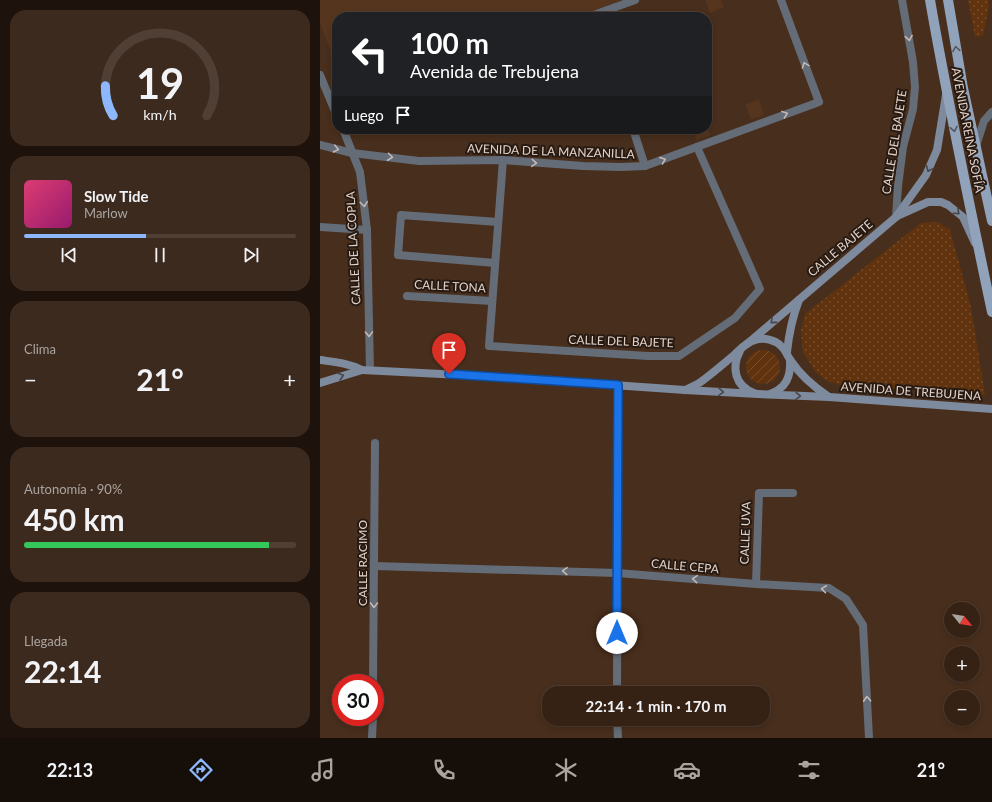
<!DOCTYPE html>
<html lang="es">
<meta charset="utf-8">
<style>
:root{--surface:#362215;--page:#3d2a1e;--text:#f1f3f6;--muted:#aaa4a0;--line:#503f34;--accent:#8db9fc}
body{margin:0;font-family:Lato,sans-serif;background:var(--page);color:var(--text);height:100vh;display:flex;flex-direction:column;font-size:15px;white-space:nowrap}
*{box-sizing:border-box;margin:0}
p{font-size:13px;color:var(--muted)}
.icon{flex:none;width:22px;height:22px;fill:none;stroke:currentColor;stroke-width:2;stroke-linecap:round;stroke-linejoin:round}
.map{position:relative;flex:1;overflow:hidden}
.side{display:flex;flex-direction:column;gap:10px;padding:10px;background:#1e130c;width:320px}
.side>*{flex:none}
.hud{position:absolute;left:12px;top:12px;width:380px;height:122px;border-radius:16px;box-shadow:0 2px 6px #0003,0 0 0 1px var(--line);background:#202124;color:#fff;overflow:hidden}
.needle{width:26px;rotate:120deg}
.fabs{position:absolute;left:624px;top:602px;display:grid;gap:8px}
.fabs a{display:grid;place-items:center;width:36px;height:36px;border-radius:50%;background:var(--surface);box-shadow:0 2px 6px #0003,0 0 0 1px var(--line);font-size:20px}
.speed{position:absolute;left:12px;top:674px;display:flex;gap:8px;font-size:20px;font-weight:700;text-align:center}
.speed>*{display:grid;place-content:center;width:52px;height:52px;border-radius:50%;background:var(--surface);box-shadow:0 2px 6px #0003,0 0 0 1px var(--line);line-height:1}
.speed .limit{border:6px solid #d22;background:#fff;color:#111}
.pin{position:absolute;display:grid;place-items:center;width:34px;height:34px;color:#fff;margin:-41px -17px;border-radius:50% 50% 50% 0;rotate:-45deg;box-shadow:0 0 4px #0007}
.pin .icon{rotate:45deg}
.me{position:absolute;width:44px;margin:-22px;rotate:0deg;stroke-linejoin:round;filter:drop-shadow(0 0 3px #0008)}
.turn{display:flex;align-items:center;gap:14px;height:84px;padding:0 12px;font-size:18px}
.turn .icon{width:52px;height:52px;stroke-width:2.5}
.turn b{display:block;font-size:28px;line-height:34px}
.then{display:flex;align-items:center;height:38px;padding:0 12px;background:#0003;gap:8px;font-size:15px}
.big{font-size:30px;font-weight:700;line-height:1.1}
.side .tile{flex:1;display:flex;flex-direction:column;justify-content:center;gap:6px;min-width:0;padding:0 14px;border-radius:16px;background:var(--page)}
.side .dial{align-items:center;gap:0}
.dial svg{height:104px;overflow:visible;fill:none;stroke:var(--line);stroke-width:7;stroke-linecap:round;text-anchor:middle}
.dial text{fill:var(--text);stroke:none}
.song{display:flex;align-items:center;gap:12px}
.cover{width:48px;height:48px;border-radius:6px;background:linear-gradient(135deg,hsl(340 70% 55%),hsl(320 70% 35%))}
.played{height:4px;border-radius:2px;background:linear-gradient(90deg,var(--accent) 45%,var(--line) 45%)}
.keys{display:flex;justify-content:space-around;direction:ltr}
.heat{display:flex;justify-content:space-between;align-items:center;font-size:22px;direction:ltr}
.charge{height:6px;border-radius:3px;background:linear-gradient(90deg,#34c759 90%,var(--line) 0)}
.trip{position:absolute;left:222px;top:686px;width:228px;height:40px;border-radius:16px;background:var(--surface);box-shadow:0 2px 6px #0003,0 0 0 1px var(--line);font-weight:700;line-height:40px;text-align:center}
.tabs{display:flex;height:64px;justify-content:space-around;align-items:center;background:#160e08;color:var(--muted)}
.tabs .icon{width:28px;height:28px}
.tabs .on{color:var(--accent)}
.tabs b{font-size:18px;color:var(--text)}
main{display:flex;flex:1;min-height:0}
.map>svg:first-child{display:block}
.built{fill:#55351e}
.grass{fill:url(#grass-dots)}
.garden{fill:url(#garden-furrows)}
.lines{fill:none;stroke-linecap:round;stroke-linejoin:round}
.minor{stroke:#646c78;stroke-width:8}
.secondary{stroke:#7e8a9e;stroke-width:8}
.primary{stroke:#91a2bb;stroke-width:10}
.oneway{stroke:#c3b8b3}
.oneway2{stroke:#56575e}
.oneway3{stroke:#49474a}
.route-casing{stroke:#114b97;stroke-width:10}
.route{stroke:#1a73e8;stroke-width:7}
.labels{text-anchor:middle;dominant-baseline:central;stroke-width:4;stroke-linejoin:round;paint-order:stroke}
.street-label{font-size:12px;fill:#e3d2c7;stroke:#261a12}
</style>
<main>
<section class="side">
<div class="tile dial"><svg viewBox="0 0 100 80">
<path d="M14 69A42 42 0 1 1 86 69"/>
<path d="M14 69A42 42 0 0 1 8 46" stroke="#8db9fc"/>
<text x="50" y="56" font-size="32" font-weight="700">19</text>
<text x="50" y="72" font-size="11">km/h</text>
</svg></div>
<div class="tile">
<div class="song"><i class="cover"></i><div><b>Slow Tide</b><p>Marlow</p></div></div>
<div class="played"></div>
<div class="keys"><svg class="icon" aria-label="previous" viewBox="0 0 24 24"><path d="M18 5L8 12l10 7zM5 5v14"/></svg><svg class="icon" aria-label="pause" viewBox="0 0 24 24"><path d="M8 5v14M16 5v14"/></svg><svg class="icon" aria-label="next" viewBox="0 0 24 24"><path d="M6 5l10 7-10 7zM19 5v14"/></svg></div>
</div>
<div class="tile"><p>Clima</p>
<div class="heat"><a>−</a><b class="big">21°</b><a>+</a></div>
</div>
<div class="tile"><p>Autonomía · 90%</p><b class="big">450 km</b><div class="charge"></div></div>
<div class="tile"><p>Llegada</p><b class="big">22:14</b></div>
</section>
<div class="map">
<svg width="672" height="738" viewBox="0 0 672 738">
<defs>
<pattern id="grass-dots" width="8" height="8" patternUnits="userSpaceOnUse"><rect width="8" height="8" fill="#60330e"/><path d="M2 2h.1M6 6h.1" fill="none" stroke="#775030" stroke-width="1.8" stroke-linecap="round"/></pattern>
<pattern id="garden-furrows" width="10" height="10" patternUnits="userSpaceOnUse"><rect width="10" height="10" fill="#60330e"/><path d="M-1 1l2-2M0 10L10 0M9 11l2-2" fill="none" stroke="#775030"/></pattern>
</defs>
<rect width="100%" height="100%" fill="#482e1c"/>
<g class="built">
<polygon points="0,0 302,0 256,17 17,17 17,67 0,23"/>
<polygon points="385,0 401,0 404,7 390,13"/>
<polygon points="439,99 444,115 431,119 425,105"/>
<polygon points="387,126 390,135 376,140 373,129 387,129"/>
</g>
<g class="grass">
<polygon points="648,0 668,0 669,6 663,36 655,37"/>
<polygon points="618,222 630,230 651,307 665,395 519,385 505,380 495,371 483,352 481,331 485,314 601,223"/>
</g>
<circle class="garden" cx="443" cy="367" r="17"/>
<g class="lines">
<g class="minor">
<polyline points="268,17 315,0"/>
<polyline points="0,75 17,116"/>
<polyline points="23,129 40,172 47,230 50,370"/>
<polyline points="313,129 325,166"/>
<polyline points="0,145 32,153 99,161 183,160 263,166 301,167 325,166 499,102 461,0"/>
<polyline points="656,146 664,121 672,112"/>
<polyline points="183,160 169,346 328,356 359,356 415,318 440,289 377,147"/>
<polyline points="576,217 578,186 583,147 593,109 595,87 593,62 582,0"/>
<polyline points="0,227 47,230"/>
<polyline points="175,263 78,255 81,215 178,222"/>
<polyline points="87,296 172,301"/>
<polyline points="54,566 297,573 436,584 509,588 526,599 543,625 549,738"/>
<polyline points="436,584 439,493 473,493"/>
<polyline points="53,683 55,443"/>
<polyline points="297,693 298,385"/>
<polyline points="297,719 298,738"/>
<polyline points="52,738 53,717"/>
</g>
<g class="secondary">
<polyline points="577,216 608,202 621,202 628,205 643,217 655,243"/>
<polyline points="427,344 576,217 606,175 617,150 626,95"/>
<path d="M420,351c-9,17 -5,35 14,42"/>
<path d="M467,352c2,-19 5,-34 12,-52"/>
<path d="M0,360c14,2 29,3 42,10l119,6 204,14 73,4 71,3 163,12"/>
<polyline points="0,383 42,370"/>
<path d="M365,390c6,-3 12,-5 17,-9 11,-8 21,-17 31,-25 7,-6 13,-14 22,-16 9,-3 20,0 26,6 5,4 6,10 10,15 10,15 23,26 38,36"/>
<path d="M450,394c16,-6 21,-17 20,-34"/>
</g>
<g class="primary">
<path d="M610,0c18,104 40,208 62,312"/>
<polyline points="628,0 643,88 672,221"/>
</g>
</g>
<defs><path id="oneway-chevron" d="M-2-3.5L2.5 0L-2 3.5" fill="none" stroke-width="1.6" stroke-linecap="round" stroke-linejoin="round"/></defs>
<g class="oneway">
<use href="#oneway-chevron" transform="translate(589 38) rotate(80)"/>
<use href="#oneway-chevron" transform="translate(485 65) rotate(-110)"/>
<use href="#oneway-chevron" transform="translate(465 114) rotate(-20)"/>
<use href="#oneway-chevron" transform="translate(16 149) rotate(13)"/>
<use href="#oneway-chevron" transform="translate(70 157) rotate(7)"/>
<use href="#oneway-chevron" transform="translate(343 160) rotate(-20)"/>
<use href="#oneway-chevron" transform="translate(214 163) rotate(4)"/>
<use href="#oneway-chevron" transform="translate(44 204) rotate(83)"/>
<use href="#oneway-chevron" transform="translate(49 334) rotate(88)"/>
<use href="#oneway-chevron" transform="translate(245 571) rotate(-178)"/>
<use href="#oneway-chevron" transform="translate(375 579) rotate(-175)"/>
<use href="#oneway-chevron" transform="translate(504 589) rotate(-172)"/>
<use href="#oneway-chevron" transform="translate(54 605) rotate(91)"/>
<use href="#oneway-chevron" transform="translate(547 699) rotate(-93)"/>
</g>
<g class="oneway2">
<use href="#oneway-chevron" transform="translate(636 49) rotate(-99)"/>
<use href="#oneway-chevron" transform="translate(634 129) rotate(79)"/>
</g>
<g class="oneway3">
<use href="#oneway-chevron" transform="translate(609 169) rotate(114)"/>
<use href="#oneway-chevron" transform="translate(637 212) rotate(42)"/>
<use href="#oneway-chevron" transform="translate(453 321) rotate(139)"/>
<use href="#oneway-chevron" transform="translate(21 376) rotate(-17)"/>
<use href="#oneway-chevron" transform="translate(401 392) rotate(4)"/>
<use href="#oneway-chevron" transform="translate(478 396) rotate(2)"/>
</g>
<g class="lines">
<defs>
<polyline id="route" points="129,374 298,385 297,633"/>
</defs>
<use href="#route" class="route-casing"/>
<use href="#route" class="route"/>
</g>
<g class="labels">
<g class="street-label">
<text transform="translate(648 130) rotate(79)">AVENIDA REINA SOFÍA</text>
<text transform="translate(574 142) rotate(-81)">CALLE DEL BAJETE</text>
<text transform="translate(231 151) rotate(2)">AVENIDA DE LA MANZANILLA</text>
<text transform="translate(33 248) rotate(-93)">CALLE DE LA COPLA</text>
<text transform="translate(520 248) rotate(-40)">CALLE BAJETE</text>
<text transform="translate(130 286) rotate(3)">CALLE TONA</text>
<text transform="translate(301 341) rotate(2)">CALLE DEL BAJETE</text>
<text transform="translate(591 391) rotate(4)">AVENIDA DE TREBUJENA</text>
<text transform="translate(425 533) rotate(-88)">CALLE UVA</text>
<text transform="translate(42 563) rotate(-90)">CALLE RACIMO</text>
<text transform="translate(365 566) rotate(5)">CALLE CEPA</text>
</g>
</g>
</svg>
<div class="fabs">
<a><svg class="needle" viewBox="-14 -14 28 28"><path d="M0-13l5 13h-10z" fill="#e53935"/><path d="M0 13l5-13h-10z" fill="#aaa4a0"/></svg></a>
<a>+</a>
<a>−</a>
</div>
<div class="speed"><div class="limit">30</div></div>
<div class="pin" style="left:129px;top:374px;background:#d93025"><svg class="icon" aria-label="arrive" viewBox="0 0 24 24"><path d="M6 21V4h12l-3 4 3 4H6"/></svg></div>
<svg class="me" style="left:297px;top:633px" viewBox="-20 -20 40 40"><circle r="19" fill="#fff"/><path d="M0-13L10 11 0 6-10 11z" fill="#1a73e8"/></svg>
<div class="trip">22:14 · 1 min · 170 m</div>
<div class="hud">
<div class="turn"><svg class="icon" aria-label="left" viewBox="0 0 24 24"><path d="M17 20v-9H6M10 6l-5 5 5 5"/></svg><div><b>100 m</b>Avenida de Trebujena</div></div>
<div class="then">Luego<svg class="icon" aria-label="arrive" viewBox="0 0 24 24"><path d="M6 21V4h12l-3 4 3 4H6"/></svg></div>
</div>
</div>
</main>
<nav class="tabs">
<b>22:13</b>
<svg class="icon on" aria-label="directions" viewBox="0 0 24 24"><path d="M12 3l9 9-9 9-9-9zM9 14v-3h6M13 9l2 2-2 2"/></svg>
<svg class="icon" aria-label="music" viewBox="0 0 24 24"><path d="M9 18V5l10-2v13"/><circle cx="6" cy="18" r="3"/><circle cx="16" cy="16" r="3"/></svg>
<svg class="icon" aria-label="phone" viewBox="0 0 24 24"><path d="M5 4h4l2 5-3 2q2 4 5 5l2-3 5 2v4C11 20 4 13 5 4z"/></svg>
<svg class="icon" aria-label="climate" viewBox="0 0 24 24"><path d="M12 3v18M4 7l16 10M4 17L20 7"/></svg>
<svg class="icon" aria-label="car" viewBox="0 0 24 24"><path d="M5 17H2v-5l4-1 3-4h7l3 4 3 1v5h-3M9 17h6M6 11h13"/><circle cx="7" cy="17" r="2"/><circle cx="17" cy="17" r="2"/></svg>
<svg class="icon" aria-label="filters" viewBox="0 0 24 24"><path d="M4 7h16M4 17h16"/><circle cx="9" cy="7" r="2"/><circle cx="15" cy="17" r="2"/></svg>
<b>21°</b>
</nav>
